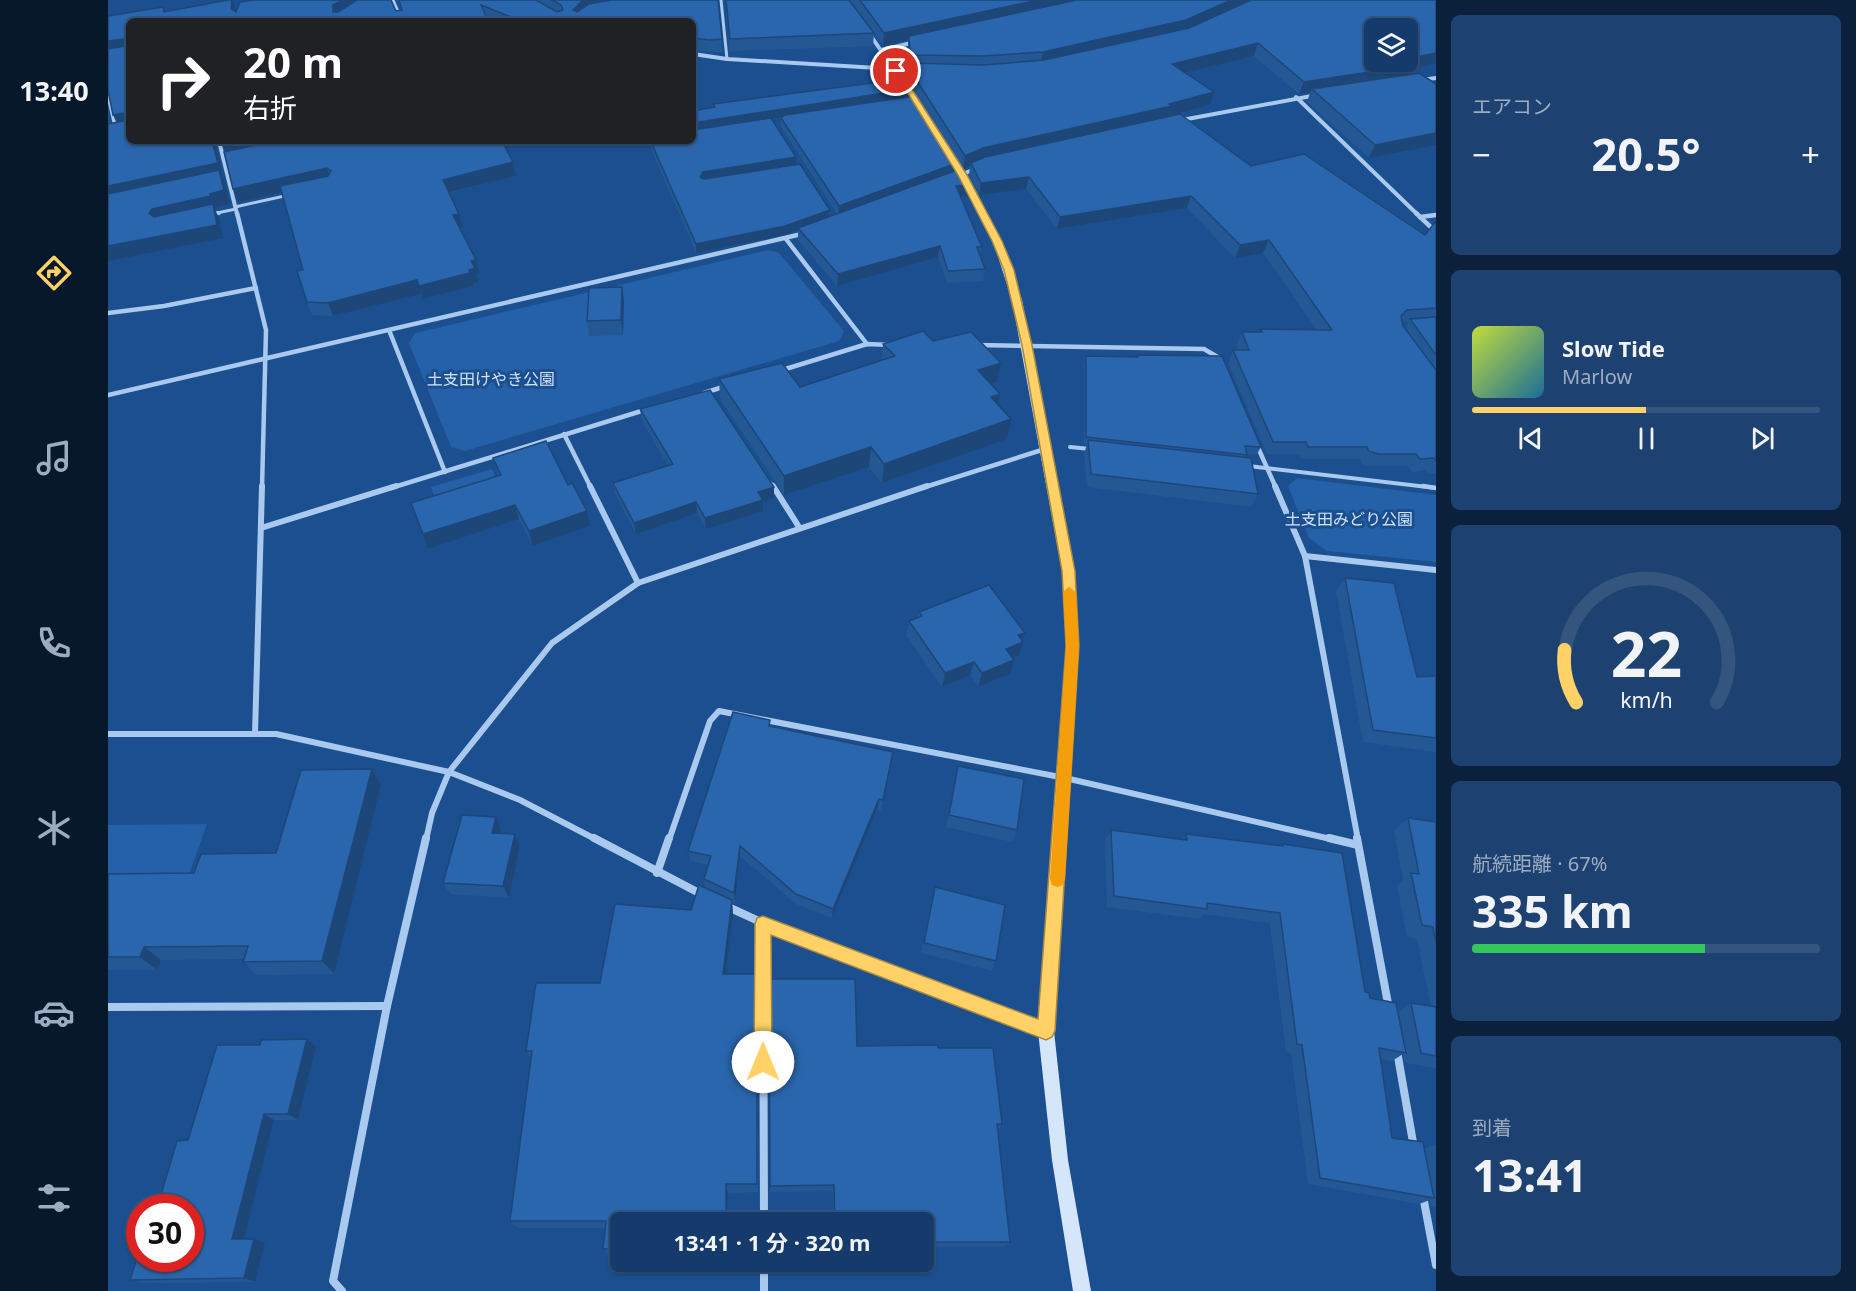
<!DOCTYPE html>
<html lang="ja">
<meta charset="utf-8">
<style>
:root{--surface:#143b6b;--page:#1d4271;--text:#f1f3f6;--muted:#9dadc1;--line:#33557e;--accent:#ffd166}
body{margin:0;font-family:"Noto Sans","Noto Sans JP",sans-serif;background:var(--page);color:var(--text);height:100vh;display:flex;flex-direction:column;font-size:22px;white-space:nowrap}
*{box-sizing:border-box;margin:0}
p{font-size:20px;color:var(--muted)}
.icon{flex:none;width:33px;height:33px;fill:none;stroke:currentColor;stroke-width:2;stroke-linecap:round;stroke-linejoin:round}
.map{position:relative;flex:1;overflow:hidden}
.panel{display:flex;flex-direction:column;gap:15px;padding:15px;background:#0b203b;width:420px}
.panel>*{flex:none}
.top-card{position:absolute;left:18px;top:18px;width:570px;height:126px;border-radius:9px;box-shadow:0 2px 4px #0004,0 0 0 2px var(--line);background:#202124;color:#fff;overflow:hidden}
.fabs{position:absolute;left:1256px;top:18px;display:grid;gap:12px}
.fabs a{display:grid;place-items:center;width:54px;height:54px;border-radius:9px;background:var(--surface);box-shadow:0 2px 4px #0004,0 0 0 2px var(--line);font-size:30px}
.speed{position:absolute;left:18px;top:1194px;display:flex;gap:12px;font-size:30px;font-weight:700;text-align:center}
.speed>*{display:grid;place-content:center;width:78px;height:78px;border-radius:50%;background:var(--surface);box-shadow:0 2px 4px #0004,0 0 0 2px var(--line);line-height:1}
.speed .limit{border:9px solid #d22;background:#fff;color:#111}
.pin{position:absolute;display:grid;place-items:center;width:51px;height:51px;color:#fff;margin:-26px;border:3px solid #fff;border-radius:50%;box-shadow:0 2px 6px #0007}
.me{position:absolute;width:66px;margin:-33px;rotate:0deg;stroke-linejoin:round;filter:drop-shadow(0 0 4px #0008)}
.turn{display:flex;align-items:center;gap:21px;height:126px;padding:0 18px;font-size:27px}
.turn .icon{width:78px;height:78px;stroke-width:2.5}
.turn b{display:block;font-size:42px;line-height:51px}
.big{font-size:45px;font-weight:700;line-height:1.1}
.panel .tile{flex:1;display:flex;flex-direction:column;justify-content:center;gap:9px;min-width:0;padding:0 21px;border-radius:9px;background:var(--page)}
.panel .dial{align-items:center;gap:0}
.dial svg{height:156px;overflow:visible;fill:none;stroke:var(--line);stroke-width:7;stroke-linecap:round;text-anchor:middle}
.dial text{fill:var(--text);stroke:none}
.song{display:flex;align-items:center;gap:18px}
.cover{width:72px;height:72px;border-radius:9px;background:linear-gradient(135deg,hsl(70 70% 55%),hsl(200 70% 35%))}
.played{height:6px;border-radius:3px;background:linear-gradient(90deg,var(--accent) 50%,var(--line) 50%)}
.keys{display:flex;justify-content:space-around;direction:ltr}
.heat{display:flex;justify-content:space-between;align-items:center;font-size:33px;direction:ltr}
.charge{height:9px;border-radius:4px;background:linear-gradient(90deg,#34c759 67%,var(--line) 0)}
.trip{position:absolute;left:502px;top:1212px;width:324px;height:60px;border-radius:9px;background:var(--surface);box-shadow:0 2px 4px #0004,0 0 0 2px var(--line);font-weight:700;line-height:60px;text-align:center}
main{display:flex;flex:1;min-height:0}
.dock{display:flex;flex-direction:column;width:108px;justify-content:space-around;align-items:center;background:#08182b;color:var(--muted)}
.dock .icon{width:42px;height:42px}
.dock .on{color:var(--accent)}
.dock b{font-size:27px;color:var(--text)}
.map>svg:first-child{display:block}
.green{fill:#2461a8}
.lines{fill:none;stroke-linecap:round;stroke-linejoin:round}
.lane-far2{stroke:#a9c9ee;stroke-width:3}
.lane-far1{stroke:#a9c9ee;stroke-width:4}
.lane{stroke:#a9c9ee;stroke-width:4.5}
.street-far3{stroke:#a9c9ee;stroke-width:4}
.street-far2{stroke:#a9c9ee;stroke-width:4.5}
.street-far1{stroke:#a9c9ee;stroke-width:6}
.street{stroke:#a9c9ee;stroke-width:8}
.secondary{fill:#d6e6fa;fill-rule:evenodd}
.wall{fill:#245895;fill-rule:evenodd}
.shaded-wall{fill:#1d4779}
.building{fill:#2a66ad;stroke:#1d4779;stroke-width:1.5}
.route{fill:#ffd166;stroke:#a68842;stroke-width:1.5}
.slow{fill:#f59e0b}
.labels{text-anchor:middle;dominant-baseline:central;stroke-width:6;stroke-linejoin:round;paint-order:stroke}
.park-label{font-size:16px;fill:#cfe3fa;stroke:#1b4f8f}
</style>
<main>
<nav class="dock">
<b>13:40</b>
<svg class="icon on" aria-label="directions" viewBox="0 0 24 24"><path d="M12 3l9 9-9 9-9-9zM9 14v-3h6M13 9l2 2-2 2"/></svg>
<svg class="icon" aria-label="music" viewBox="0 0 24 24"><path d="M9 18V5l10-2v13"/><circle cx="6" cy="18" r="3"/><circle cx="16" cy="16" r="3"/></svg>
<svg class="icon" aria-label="phone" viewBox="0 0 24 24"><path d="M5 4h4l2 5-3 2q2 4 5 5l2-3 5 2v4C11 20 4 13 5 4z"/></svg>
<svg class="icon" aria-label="climate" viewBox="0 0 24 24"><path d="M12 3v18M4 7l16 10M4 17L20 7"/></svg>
<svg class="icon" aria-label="car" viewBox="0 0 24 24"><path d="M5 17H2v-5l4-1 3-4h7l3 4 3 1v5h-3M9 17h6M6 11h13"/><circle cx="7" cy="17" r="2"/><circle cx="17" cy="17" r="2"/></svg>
<svg class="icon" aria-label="filters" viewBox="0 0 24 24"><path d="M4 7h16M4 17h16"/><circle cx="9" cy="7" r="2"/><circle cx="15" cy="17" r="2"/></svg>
</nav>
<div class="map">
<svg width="1328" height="1291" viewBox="0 0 1328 1291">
<rect width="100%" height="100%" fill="#1b4f8f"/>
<g class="green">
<polygon points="660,250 671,253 736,331 731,341 357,451 343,447 301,343 307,333"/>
<polygon points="384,469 393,489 331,508 323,487"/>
<polygon points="1189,478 1328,495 1328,562 1219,551 1201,538 1180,486"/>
<polygon points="99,824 78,883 6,884 10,873 0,873 0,825"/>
</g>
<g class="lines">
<g class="lane-far2">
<polyline points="285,0 294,21"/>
<polyline points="613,0 619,59"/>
<polyline points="127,207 181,195"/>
<polyline points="104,214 128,209"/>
</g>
<g class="lane-far1">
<polyline points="104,214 111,213"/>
<polyline points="962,447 982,449"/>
<polyline points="1140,466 1328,488"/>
</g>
<polyline class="lane" points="1315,486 1328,488"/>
<g class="street-far3">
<polyline points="761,33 807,101"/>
<polyline points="773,50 808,42"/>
<polyline points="585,54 619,59 786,69"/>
<polyline points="788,71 808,71"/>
<polyline points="1314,80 1328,78"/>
<polyline points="0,94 8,129"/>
<polyline points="1188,97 1309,214"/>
<polyline points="1074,120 1209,95"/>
<polyline points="111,141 129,214"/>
<polyline points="848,177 869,168"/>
</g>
<g class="street-far2">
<polyline points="129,213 158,330 154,488"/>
<polyline points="1308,213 1328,232"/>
<polyline points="1312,217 1328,215"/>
<polyline points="678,239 759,344"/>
<polyline points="0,313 56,306 148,288"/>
<polyline points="281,330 337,472"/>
<polyline points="868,345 1096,349 1113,359"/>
<polyline points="671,371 759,344 783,345"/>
<polyline points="596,393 618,386"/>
<polyline points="0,395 698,233"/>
<polyline points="456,434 483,488"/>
<polyline points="1148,443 1168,488"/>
<polyline points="663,484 666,488"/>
<polyline points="283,488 540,409"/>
<polyline points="814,488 937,449"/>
</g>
<g class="street-far1">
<polyline points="482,486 530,583"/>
<polyline points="665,486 691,527"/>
<polyline points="1167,486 1197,556 1250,840"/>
<polyline points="153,528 288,486"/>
<polyline points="1197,556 1328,570"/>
<polyline points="0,734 168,734 341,772 412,800 489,840"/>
<polyline points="147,734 154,486"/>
<polyline points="318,840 324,813 341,772 444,643 530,583 819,486"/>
<polyline points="561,840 602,721 611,711 957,778 1227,840"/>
</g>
<g class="street">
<polyline points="486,838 595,895"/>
<polyline points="1221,838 1250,845"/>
<polyline points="1249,838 1281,1009"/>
<polyline points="549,873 561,838"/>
<polyline points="618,906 655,923 938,1031"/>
<polyline points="655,923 656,1222"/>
<polyline points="0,1007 279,1006"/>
<polyline points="1289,1051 1306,1148"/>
<polyline points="1315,1196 1328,1265"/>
<polyline points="656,1262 656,1291"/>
<polyline points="234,1291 225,1281 279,1006 318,838"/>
</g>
<polygon class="secondary" points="851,173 858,175 893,241 914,300 966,571 971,646 946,1031 960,1160 983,1291 965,1291 944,1160 930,1031 959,646 954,571 904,300 885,241 850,175"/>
</g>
<g class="wall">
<polygon points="124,0 128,11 288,11 293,10 291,2 290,3 289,0 610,0 614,52 602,52 585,50 585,21 385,21 379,19 21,21 107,142 115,176 114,176 117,183 122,204 108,207 109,209 107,210 111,218 115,238 2,124 9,122 0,16 57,11"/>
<polygon points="617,0 741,0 766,33 765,46 622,51"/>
<path d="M742,0h586v64l-30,6 -2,5 15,-2 -50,85 -62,-56 3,-9 -11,1 -45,-38 -69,17 25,32 -41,11 82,50 174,69 11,-14v252l-8,1 -2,-4 -14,2 -4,-6h-38l-8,-2 -2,-5h-59l-2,-5h-32l-39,-91 5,-13h5l-2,-5 6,-13h17l1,-3 57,1 -54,-77 -28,5 -48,-50 -130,21 -31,-40 -47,6 -10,-20 1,-9 -7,3 -52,-83 -1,-11 1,-8h-2l-1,-19v-8l-25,5zM1294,322h7l-4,7 -2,-3z"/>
<path d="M801,89v8l48,66 -1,7 13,15 -2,11 -6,1 21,50 -2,8 5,14 -2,12 -36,2 -9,-26 -101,29 -39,-46v-10l-13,5 -89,18 -44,-102 -1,-9 42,-1 20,-34v-3zM673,118v9l56,87 -7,2v-6l-34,-46 -24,-45z"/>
<polygon points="114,144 401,148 398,149 405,162 408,176 341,193 351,214 355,227 352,227 368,260 371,273 368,274 370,282 365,283 366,286 315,299 313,294 225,316 204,315 199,302 195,270 174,192 130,202 117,151"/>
<polygon points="514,287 516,301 515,335 481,336 479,321"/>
<polygon points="825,341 893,363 889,382 883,384 890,405 899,439 774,483 761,467 676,495 612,399 611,379 692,387 774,361 775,344"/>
<polygon points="1029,355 1153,447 1149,454 1139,454 1138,457 1150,494 1143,507 979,487 976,453 979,445 976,444 976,364 978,356 1028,357"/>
<polygon points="532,409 666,498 655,502 655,511 598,529 589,513 528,534 507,494 505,483 560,466 534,421"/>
<polygon points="385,458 482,526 424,546 411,519 320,549 390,475"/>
<polygon points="1237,578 1309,677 1328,676 1328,752 1255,742 1228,591"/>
<polygon points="811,612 917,633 914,640 915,642 911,655 904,658 902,674 870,687 862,675 834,687 798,635 801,621 810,617"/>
<polygon points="662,720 662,726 783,763 773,811 769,810 724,918 688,904 632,856 627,903 624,902 625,916 618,974 649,974 650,1192 620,1193 619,1222 513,1222 513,1255 501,1255 495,1249 497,1228 410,1228 402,1221 423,1059 418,1051 492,983 583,910 597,888 596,879 600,865 582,861 580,851"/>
<polygon points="850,766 909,830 904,842 838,827 847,778"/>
<polygon points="264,769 273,785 226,974 149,975 135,962 136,959 53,960 49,970 0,970 0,873 1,874 86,873 168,853"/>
<polygon points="1300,818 1328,822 1328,1068 1297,1063 1295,1054 1284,1061 1272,1059 1284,1138 1316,1149 1328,1144 1328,1207 1323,1206 1322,1200 1311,1204 1200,1184 1183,1053 1178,1052 1162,923 1095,914 1091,919 999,907 997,841 1003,830 1074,839 1078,834 1173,846 1175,844 1257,992 1262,998 1290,1012 1303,1003 1323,1006 1309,939 1299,937 1289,885 1295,880 1286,831"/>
<polygon points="393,829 392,833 407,834 412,846 401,898 342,894 335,883"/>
<polygon points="827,887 888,961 884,971 813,953 824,898"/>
<polygon points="661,979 749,1046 830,1048 894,1124 890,1130 902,1242 896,1247 816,1247 816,1222 726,1222 724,1191 662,1192"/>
<polygon points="208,1047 190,1120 166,1120 136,1239 157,1243 147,1282 36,1283 22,1280 32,1258 80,1140"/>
</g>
<g class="shaded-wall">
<polygon points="124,0 129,11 127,21 123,9"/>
<polygon points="234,0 256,0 229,18 225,12 225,5"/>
<polygon points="475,0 527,0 467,21 465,10"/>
<polygon points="930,0 983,0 801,36 800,40 775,45 776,33"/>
<polygon points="1123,0 1146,0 1075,32 932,65 935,52"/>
<polygon points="15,39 21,51 0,55 0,41"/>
<polygon points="1150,43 1146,56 1060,77 1064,64"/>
<polygon points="1328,53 1328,64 1298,70 1294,79 1204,89 1202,93 1191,94 1196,82 1291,62 1299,62 1299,59"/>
<polygon points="801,89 800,98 585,131 585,123"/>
<polygon points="1106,92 1102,105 1061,116 1060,119 863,163 862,166 855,169 857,156 875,148"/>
<polygon points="15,113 21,124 11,128 5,115"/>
<polygon points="1328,133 1328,145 1261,158 1267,145"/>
<polygon points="104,141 108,141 107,142 115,176 114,176 117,183 122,204 108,207 109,209 107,210 111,218 115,238 0,261 0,246 51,222 0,201 0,186"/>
<polygon points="130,141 197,141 119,157 114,144"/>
<polygon points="392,141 400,141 401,148 394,150"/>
<polygon points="688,157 688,165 595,180 592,177 595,172"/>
<polygon points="405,162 408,176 338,193 335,180"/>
<polygon points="849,163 847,172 730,216 731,206"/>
<polygon points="219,168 223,181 130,202 125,189"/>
<polygon points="921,177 918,189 871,195 873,183"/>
<polygon points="861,185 859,196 846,198 848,186"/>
<polygon points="1083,196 1079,208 949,229 952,217"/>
<polygon points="722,210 721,219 690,228 690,230 677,235 588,253 588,244"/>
<polygon points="351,214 355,227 349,228 345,215"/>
<polygon points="1161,240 1155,253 1127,258 1132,245"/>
<polygon points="832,246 830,257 729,286 730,274"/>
<polygon points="368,260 371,273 368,274 370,282 365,283 366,286 315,299 311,286 363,261"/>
<polygon points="309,280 313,294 225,316 220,303"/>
<polygon points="514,287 516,301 515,335 513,320"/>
<polygon points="893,363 889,382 866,390 870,370"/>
<polygon points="892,394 888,413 883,397"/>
<polygon points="903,419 899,439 774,483 776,464"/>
<polygon points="763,447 761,467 676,495 676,476"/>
<polygon points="666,487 666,498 655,502 655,511 598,529 597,518 650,492"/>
<polygon points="588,502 589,513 528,534 526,523"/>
<polygon points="407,505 411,519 320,549 315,534"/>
<polygon points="479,511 482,526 424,546 421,531"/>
<polygon points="917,633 913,642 915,642 911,655 894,663 898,649 910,635"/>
<polygon points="906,660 902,674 870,687 874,673"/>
<polygon points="866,662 862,675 834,687 837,673"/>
<polygon points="264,769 273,785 226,974 214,961"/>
<polygon points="771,799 769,810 724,918 725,909"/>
<polygon points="388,817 393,829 389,845 384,833"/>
<polygon points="407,834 412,846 401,898 395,886"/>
<polygon points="632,846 632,856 627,903 626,893"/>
<polygon points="624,900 625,916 616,988 615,974"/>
<polygon points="36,947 53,960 49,970 32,957"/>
<polygon points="199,1039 208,1047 190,1120 180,1114"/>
<polygon points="156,1114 166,1120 135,1243 124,1239"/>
<polygon points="618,1184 620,1193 619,1222 618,1222"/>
<polygon points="146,1239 157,1243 147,1282 136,1278"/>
</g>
<g class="building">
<polygon points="120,0 124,0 123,9 128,12 132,2 145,0 234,0 225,5 225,12 230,12 249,0 283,0 288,11 294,10 291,0 428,0 449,12 455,10 453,5 444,0 475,0 465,10 469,12 481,4 503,0 610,0 614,39 601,40 585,38 585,21 413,21 373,5 380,21 21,21 21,141 104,141 110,163 0,186 0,124 15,121 19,118 15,113 5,115 0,91 0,49 17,46 19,41 15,39 0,41 0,16 55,7 56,12"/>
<polygon points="618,0 741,0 766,33 622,39"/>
<polygon points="752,0 930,0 776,33"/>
<polygon points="969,0 1123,0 1078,20 935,52 875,56 802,55 801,36"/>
<polygon points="1143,0 1328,0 1328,53 1299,59 1299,28 1266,28 1266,62 1293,62 1300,66 1196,82 1150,43 1064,64 1106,92 1061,104 1064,106 875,148 857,156 804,73 803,63 875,65 936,60 1081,28"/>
<polygon points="1311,73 1328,84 1328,133 1267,145 1204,89"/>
<polygon points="794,79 801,89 585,123 585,111 607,107 605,104"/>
<polygon points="806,96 849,163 731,206 673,118 677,115"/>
<polygon points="1072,114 1143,166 1196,154 1317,235 1328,221 1328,308 1299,310 1293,316 1295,326 1328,370 1328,461 1326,458 1312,459 1308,454 1270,454 1261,451 1259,447 1200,447 1198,442 1165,442 1125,350 1141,350 1134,332 1154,332 1152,329 1224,330 1161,240 1132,245 1083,196 952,217 921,177 873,183 863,163 877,157"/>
<polygon points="663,118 688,157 595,172 592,177 596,179 692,164 722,210 677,226 588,244 543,142 551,141 585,141 585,130"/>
<polygon points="113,141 130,141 114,144"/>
<polygon points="167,141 394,141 405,162 335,180 351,214 345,215 368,260 363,261 367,268 361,270 362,273 311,286 309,280 220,303 199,302 189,271 195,270 172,186 220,176 223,171 219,168 125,189 116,152"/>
<polygon points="852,169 861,185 848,186 874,247 869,247 877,269 840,271 832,246 730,274 690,228"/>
<polygon points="111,170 116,190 102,194 103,196 44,209 41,213 46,217 105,204 109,225 0,246 0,194"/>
<polygon points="514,287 513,320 479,321 481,288"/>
<polygon points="1328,317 1328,355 1302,319"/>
<polygon points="815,331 825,341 863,332 893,363 870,370 892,394 883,397 903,419 776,464 763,447 676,476 611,379 674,363 692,387 787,356 775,344"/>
<polygon points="1029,355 1114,356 1153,447 1137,446 1139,455 978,437 978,356 1030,357"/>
<polygon points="602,390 666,487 650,492 655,500 597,518 588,502 526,523 505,483 565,464 532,409"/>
<polygon points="980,440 1143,458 1150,494 983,474"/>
<polygon points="438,441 460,485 464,483 479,511 421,531 407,505 315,534 303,503 393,475 385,458"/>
<polygon points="1237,578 1286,583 1309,677 1328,676 1328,738 1265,730"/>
<polygon points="881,585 917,633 910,635 915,642 898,649 906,660 874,673 866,662 837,673 801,621 814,616 811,612"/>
<polygon points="625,712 662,720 661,726 785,752 775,800 771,799 725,909 688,894 632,846 626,893 596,879 603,856 580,851"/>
<polygon points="850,766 916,779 909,830 841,815"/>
<polygon points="264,769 214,961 135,962 140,946 36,947 32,957 0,957 0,874 86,873 93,854 168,853 193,770"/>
<polygon points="354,815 388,817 384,833 407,834 395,886 335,883"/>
<polygon points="1300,818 1328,822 1328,943 1325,927 1314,925 1303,873 1311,874"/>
<polygon points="1003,830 1079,840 1078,834 1175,846 1175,844 1234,853 1257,992 1261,993 1262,998 1288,1003 1298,1053 1271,1048 1284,1138 1315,1142 1326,1198 1212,1178 1194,1045 1189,1044 1172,913 1099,903 1099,909 1006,896"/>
<polygon points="591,885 624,900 615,974 649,974 649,1184 618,1184 618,1222 538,1221 537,1222 513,1222 513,1249 495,1249 498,1221 402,1221 424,1051 418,1051 428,983 492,983 507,904 583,910"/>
<polygon points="827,887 897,905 888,961 816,943"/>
<polygon points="661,979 747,979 749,1046 830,1045 830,1048 885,1048 894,1124 889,1124 902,1242 816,1242 816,1222 727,1222 726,1185 662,1186"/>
<polygon points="1303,1003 1328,1007 1328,1056 1313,1053"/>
<polygon points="199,1039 180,1114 156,1114 124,1239 146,1239 136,1278 22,1280 32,1249 32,1258 82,1258 82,1208 49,1208 69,1141 80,1140 109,1045 152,1045 153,1040"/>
</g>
<polygon class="route" points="785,69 791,69 859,175 894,241 906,270 924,345 967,571 971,646 947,1031 944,1037 938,1040 663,935 664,1062 662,1068 655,1070 649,1068 646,1062 647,924 649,918 655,916 930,1019 958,646 954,571 914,345 896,270 884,241 850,175"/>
<polygon class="slow" points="961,587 968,592 971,646 957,879 955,885 949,887 944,885 942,879 958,646 955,592"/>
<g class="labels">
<g class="park-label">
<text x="383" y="379">土支田けやき公園</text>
<text x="1241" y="519">土支田みどり公園</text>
</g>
</g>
</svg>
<div class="fabs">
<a><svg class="icon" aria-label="layers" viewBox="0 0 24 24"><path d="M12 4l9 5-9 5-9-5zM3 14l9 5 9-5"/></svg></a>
</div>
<div class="speed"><div class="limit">30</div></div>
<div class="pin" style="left:788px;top:71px;background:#d93025"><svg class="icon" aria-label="arrive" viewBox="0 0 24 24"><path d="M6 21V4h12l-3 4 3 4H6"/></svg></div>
<svg class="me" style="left:655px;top:1062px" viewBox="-20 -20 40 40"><circle r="19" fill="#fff"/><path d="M0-13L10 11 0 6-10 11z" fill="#ffd166"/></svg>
<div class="trip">13:41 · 1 分 · 320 m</div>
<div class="top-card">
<div class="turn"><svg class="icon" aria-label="right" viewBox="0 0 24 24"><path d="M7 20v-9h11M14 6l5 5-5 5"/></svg><div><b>20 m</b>右折</div></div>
</div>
</div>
<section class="panel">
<div class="tile"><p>エアコン</p>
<div class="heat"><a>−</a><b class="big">20.5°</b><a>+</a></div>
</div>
<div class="tile">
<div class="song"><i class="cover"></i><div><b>Slow Tide</b><p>Marlow</p></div></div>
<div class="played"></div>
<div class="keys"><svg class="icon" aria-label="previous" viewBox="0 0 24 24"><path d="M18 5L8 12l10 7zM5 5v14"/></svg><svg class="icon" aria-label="pause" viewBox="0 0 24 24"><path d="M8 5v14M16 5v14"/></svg><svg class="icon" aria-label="next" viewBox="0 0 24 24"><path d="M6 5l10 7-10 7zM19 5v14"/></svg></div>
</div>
<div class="tile dial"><svg viewBox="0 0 100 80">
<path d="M14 69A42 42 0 1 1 86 69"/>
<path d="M14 69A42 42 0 0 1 8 42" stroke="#ffd166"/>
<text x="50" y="56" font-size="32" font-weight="700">22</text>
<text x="50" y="72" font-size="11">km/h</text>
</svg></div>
<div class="tile"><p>航続距離 · 67%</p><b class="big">335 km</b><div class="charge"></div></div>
<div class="tile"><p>到着</p><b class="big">13:41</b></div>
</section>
</main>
